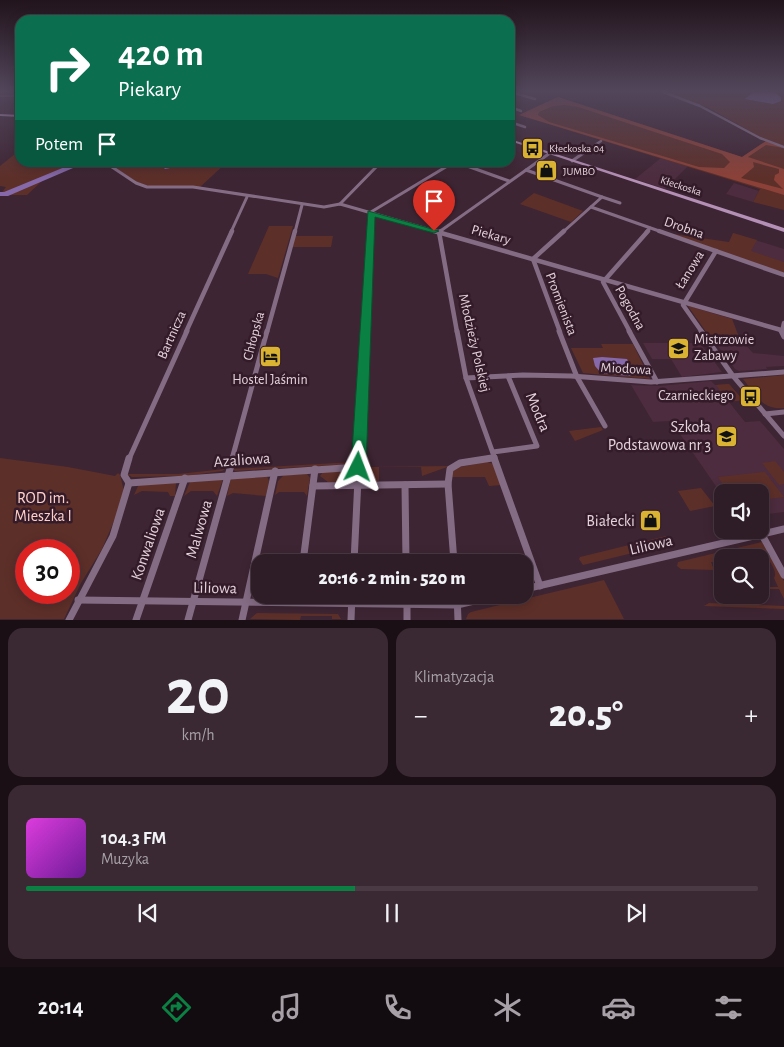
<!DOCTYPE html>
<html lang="pl">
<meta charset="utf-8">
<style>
:root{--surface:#2e1c26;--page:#3a2932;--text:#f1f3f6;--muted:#a7a1a7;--line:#493a43;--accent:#0b8043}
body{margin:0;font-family:"Alegreya Sans",sans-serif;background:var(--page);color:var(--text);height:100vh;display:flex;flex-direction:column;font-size:19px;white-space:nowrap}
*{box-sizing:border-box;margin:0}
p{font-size:16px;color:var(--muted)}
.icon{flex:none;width:28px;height:28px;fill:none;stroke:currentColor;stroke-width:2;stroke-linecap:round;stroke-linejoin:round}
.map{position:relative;height:620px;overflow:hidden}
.sheet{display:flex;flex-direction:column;gap:8px;padding:8px;background:#190f15;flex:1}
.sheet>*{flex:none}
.hud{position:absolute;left:15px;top:15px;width:500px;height:152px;border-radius:15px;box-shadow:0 2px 12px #0003,0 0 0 1px var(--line);background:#0b6e4f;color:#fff;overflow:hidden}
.tools{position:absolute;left:714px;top:484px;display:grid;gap:10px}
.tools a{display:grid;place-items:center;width:55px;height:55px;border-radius:10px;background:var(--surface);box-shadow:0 2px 12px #0003,0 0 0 1px var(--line);font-size:25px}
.speed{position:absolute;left:15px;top:539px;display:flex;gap:10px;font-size:25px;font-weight:700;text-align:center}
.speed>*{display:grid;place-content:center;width:65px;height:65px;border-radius:50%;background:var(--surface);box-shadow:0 2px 12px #0003,0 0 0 1px var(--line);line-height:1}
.speed .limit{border:8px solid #d22;background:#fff;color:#111}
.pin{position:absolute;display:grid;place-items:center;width:42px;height:42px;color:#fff;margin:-51px -21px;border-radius:50% 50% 50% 0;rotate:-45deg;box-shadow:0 0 5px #0007}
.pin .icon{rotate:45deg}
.me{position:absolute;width:55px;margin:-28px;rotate:3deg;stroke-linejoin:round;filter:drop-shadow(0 0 4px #0008)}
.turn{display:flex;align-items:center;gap:18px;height:105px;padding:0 20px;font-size:22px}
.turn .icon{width:65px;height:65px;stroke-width:2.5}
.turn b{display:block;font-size:35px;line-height:42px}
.then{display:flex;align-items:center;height:48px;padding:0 20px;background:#0003;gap:10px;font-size:19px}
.big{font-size:38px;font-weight:800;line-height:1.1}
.sheet .card{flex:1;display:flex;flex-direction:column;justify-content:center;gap:8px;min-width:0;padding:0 18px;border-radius:15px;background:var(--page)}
.sheet .dial{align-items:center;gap:0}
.dial b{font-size:65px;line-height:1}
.song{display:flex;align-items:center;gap:15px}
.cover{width:60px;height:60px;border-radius:8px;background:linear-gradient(135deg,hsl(300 70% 55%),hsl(280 70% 35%))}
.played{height:5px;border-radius:2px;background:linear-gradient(90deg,var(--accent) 45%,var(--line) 45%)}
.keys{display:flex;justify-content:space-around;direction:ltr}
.heat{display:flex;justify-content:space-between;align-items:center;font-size:28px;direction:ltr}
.sheet .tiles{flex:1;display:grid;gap:8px;grid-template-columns:1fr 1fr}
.card:last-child{grid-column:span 2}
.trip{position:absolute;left:251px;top:554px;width:282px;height:50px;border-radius:15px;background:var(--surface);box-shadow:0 2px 12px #0003,0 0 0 1px var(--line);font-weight:800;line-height:50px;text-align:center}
.tab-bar{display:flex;height:80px;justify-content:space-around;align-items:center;background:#120b0f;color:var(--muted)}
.tab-bar .icon{width:35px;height:35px}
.tab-bar .on{color:var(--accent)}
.tab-bar b{font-size:22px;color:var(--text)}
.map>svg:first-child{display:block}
.built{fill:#4c2c3e}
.green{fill:#5d2f29;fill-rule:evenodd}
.forest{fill:#8b4138;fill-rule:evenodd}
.water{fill:#8669aa}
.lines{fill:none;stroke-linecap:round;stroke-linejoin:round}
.stream{stroke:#8669aa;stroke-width:1}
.river{fill:#8669aa;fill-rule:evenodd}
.street-far4{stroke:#846c85;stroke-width:2.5}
.street-far3{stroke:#846c85;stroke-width:3}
.street-far2{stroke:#846c85;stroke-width:4.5}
.street-far1{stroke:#846c85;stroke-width:5}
.street{stroke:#846c85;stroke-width:7}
.secondary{fill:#b48fb6;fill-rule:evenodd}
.route{fill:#0b8043;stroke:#07532c}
.labels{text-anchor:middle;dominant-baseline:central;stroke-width:5;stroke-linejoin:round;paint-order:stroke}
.far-poi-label{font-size:11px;fill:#e4d3db;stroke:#341b29;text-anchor:start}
.far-street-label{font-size:11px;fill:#e4d3db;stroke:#341b29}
.street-label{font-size:14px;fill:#e4d3db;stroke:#341b29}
.poi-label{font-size:14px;fill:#e4d3db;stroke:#341b29;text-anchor:start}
.near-street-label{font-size:16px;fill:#e4d3db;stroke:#341b29}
.near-poi-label{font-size:16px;fill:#e4d3db;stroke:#341b29;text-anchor:end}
.near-park-label{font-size:16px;fill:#fed0c9;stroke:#341b29}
</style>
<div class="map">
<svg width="784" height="620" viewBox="0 0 784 620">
<rect width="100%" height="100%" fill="#3e2533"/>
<g class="built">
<polygon points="661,158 688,166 665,189 635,179"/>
<polygon points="734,183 759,191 753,202 726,194"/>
<polygon points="733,233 784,249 784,272 735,243"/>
<polygon points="688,306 732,319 740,339 753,353 784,356 784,366 766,367 767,369 739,371 735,369"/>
<polygon points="643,343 700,343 722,372 682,377 671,359 652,359"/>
<polygon points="711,381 715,385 729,384 743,400 729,402 745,422 760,421 784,449 784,512 760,515 760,492 722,492 722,495 671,421 653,422 631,385 659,386"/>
</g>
<g class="green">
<polygon points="666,91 784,91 784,146 764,139 709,108"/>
<polygon points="558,97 742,157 766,141 784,148 784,210 753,202 760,189 519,115"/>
<polygon points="20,150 20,162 85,163 44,179 27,195 0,195 6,187 0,186 0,166"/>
<polygon points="114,162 226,163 200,187 149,186 137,182 113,166"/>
<polygon points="534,193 583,211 571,222 520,204"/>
<polygon points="269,226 293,226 278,278 266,274 248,274"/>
<polygon points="733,233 757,240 751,251 784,262 784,273 673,234 729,242"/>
<polygon points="295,236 333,236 331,247 292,247"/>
<polygon points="688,306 732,319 739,338 709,336"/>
<polygon points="601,344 633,344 650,379 583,373 571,348 603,348"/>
<path d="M784,375v33c-22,2 -28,-13 -41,-29z"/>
<polygon points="729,384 743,400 729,402 716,385"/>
<polygon points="601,427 603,430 575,441 569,431"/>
<path d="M0,458l68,9 47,9 3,-3 2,2 5,20 -23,54 -21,34 -17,36h-64zM26,550h43v42h-43z"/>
<polygon points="775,461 784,472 784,484 779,485 762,463"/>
<polygon points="354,462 352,464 235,471 233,469"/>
<polygon points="487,462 494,464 502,485 489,486 485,477 451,477 451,472 460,467"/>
<polygon points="450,466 422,476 421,467 379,467 379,481 363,483 364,468 369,467"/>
<polygon points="225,469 222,471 185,476 132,477 127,474 178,474"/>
<polygon points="352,470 352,483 328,482 320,476 323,472"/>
<polygon points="765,472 784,497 760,500 760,492 728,492 718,477"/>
<polygon points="307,474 310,478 307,496 304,492 279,492 275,495 278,481 284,475"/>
<polygon points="267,476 269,481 266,496 233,493 227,496 231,478"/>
<polygon points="223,479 217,496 213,491 191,491 184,496 190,482"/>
<polygon points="176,483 175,496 170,496 168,492 142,491 134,495 139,484"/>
<polygon points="701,488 715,506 690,511 678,491"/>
<polygon points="666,536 670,544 583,565 579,559 580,557"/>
<path d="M762,542l22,39v18l-5,-10h-19v-2h18l-4,-9c2,-4 1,-6 -1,-11 -8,-18 -24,-17 -41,-17l3,7 -13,1v5l-11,-1 3,8 -33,-1 -4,-3 1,-4z"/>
<polygon points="604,580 624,619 466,619 468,614 471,612"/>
<polygon points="709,603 784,606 784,609 704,606"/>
<polygon points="257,613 338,614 341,619 332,619 332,616 301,616 300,620 250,619"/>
</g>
<path class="forest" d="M558,97l184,60 24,-16 18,7 -18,-3 -18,12 36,12v26l-265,-80zM564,105l14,2 144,47 8,8 -6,6 -25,-1 -150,-45 -11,-7 1,-3 14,-6zM753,162l26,7v4l-4,2 -1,5 9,9 -42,-11 13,-11z"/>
<g class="water">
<polygon points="755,91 773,91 781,97 781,101 773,104 745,99"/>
<polygon points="602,357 627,359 635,374 629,376 601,373 595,366 593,358"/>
</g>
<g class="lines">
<polyline class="stream" points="0,96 20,96"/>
<g class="river">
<polygon points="77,162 87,162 8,196 0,196 0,192 4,192"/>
<polygon points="159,162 166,162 170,168 165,169"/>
</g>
<g class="street-far4">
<polyline points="661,91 700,106 760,138 784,147"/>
<polyline points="514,93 535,99"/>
<polyline points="510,95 520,91"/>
<polyline points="510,107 521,111"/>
<polyline points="510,122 525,127"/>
<polyline points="583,153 601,141"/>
</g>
<g class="street-far3">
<polyline points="572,161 585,152"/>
<polyline points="113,162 112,167 136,183 147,187 193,187 324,207 340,204 438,232"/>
<polyline points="456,162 509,181"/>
<polyline points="526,170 602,197 563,232"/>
<polyline points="602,197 620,203"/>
<polyline points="340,204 381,162"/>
<polyline points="591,207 662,232"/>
<polyline points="231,232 247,197"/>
<polyline points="295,232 302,205"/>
<polyline points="370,232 371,212 454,162"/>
<polyline points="439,232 550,153"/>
<polyline points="646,232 650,228"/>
</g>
<g class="street-far2">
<polyline points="434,231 781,330"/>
<polyline points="441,231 439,232 457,332"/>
<polyline points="659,231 784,275"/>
<polyline points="186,332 232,231"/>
<polyline points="267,332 295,231"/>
<polyline points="365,332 370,231"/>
<polyline points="560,332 533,259 564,231"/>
<polyline points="630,332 603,282 648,231"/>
<polyline points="702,332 683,305 716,251"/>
<polyline points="782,332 784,323"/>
</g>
<g class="street-far1">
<polyline points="457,331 466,378 495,459"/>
<polyline points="559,331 577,377 605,426"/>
<polyline points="629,331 657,382"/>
<polyline points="701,331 733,376 784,436"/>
<polyline points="781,331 784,337"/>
<polyline points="466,378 523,375 571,376 651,382 784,372"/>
<polyline points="765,414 784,412"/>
<polyline points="493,452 537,446 508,376"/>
<polyline points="129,459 187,331"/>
<polyline points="232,459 267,331"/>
<polyline points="359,459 365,331"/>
<polyline points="484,459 495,457"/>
</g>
<g class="street">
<polyline points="494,458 540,586"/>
<polyline points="129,483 124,475 129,458"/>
<polyline points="129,483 358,467"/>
<polyline points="405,485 406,562"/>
<polyline points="313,486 448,484"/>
<polyline points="761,533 784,575"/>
<polyline points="303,562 315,469"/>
<polyline points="354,562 359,458"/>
<polyline points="454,562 448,484 450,469 460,463 492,458"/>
<polyline points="525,589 784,529"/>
<polyline points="407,595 407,620"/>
<polyline points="457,595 458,620"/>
<polyline points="78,600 457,605 500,595"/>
<polyline points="69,620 113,536 129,483"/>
<polyline points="136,620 185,478"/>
<polyline points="188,620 233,458"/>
<polyline points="242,620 275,471"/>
<polyline points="351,620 352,595"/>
</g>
<g class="secondary">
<polygon points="0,114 20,115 20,117 0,116"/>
<polygon points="510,139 784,228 784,232 510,141"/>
</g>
</g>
<linearGradient id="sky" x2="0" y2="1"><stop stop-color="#22141c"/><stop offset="0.51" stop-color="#52465b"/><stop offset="1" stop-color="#52465b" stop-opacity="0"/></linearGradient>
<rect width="784" height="178" fill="url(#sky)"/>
<polygon class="route" points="368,211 439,231 434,233 375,217 366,467 364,472 358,474 353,472 351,467"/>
<defs>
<symbol id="bus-square" viewBox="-11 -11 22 22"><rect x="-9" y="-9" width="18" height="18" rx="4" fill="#dab333" stroke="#341b29"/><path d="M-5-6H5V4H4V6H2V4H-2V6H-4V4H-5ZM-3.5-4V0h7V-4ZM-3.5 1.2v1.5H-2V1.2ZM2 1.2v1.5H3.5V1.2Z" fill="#111"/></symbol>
<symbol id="shop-square" viewBox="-11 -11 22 22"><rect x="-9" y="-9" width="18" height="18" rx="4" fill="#dab333" stroke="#341b29"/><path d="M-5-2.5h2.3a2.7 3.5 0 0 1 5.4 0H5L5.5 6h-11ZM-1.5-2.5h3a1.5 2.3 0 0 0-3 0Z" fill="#111"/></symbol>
<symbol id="school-square" viewBox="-11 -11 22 22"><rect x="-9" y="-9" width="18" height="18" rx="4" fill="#dab333" stroke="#341b29"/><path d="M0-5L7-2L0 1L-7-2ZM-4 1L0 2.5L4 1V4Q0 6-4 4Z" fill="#111"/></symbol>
<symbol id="hotel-square" viewBox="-11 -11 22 22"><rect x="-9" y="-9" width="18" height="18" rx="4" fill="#dab333" stroke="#341b29"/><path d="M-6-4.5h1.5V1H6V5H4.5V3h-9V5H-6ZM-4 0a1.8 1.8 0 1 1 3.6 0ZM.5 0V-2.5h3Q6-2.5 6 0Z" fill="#111"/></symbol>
</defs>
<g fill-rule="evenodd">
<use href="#bus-square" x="520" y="136" width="25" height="25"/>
<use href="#shop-square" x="534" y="158" width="25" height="25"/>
<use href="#school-square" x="666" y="336" width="25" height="25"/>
<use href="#hotel-square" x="258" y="344" width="25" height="25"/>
<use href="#bus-square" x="738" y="384" width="25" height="25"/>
<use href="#school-square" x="714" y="424" width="25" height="25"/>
<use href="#shop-square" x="638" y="508" width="25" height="25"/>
</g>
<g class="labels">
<g class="far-poi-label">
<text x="549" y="148">Kłeckoska 04</text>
<text x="563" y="171">JUMBO</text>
</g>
<g class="far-street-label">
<text transform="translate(681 186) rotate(18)">Kłeckoska</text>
</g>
<g class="street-label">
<text transform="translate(684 228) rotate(19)">Drobna</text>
<text transform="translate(491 235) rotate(16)">Piekary</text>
<text transform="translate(690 270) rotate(-58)">Łanowa</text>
<text transform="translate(561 304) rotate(69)">Promienista</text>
<text transform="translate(630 308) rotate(61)">Pogodna</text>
<text transform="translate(172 335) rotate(-66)">Bartnicza</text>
<text transform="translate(254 336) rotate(-75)">Chłopska</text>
<text transform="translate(474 343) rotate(77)">Młodzieży Polskiej</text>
<text transform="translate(626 369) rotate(3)">Miodowa</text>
</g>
<g class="poi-label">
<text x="694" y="340">Mistrzowie<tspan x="694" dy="16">Zabawy</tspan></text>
<text x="270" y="380" text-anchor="middle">Hostel Jaśmin</text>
<text x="734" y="396" text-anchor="end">Czarnieckiego</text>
</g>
<g class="near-street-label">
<text transform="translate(538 412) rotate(67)">Modra</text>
<text transform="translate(242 460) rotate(-4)">Azaliowa</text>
<text transform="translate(199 529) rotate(-74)">Malwowa</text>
<text transform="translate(148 544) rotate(-71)">Konwaliowa</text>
<text transform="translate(651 545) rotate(-13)">Liliowa</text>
<text transform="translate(215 588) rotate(1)">Liliowa</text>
</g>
<g class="near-poi-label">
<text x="711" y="427">Szkoła<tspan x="711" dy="18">Podstawowa nr 3</tspan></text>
<text x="635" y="521">Białecki</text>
</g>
<g class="near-park-label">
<text x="43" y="498">ROD im.<tspan x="43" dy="18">Mieszka I</tspan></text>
</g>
</g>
</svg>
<div class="tools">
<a><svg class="icon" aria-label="sound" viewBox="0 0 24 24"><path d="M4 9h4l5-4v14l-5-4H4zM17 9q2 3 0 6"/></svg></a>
<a><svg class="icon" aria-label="search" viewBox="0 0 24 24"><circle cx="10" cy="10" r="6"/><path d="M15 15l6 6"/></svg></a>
</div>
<div class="speed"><div class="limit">30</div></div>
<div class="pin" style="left:434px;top:231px;background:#d93025"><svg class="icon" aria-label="arrive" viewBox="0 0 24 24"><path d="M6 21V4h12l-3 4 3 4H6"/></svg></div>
<svg class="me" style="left:358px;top:467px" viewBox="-20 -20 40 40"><path d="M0-17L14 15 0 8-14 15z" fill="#0b8043" stroke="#fff" stroke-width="4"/></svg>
<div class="trip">20:16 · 2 min · 520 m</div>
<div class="hud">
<div class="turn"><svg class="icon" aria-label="right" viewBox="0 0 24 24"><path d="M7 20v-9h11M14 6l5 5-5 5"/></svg><div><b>420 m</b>Piekary</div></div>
<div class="then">Potem<svg class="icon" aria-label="arrive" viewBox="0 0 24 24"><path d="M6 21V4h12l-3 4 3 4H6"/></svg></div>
</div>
</div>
<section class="sheet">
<div class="tiles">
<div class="card dial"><b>20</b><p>km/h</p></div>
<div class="card"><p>Klimatyzacja</p>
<div class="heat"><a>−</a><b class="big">20.5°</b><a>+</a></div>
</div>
<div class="card">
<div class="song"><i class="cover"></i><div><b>104.3 FM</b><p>Muzyka</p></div></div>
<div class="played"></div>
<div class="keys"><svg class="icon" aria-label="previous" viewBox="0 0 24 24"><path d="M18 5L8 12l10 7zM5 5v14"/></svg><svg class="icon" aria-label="pause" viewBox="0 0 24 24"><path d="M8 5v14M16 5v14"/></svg><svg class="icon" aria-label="next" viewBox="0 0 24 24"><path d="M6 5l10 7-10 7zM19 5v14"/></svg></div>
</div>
</div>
</section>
<nav class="tab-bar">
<b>20:14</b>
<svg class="icon on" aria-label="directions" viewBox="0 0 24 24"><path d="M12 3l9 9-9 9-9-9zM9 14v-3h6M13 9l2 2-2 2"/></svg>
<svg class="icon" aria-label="music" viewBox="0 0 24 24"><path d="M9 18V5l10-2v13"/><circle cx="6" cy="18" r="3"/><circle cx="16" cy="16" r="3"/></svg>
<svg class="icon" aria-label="phone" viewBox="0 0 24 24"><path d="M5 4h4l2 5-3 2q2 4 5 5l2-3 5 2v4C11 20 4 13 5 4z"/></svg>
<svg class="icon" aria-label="climate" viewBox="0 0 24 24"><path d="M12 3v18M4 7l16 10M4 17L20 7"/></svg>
<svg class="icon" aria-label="car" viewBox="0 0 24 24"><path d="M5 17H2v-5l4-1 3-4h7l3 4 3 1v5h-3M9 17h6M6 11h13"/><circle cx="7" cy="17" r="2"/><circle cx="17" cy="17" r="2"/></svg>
<svg class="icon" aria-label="filters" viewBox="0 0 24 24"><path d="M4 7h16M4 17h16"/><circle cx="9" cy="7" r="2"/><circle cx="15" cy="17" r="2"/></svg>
</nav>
